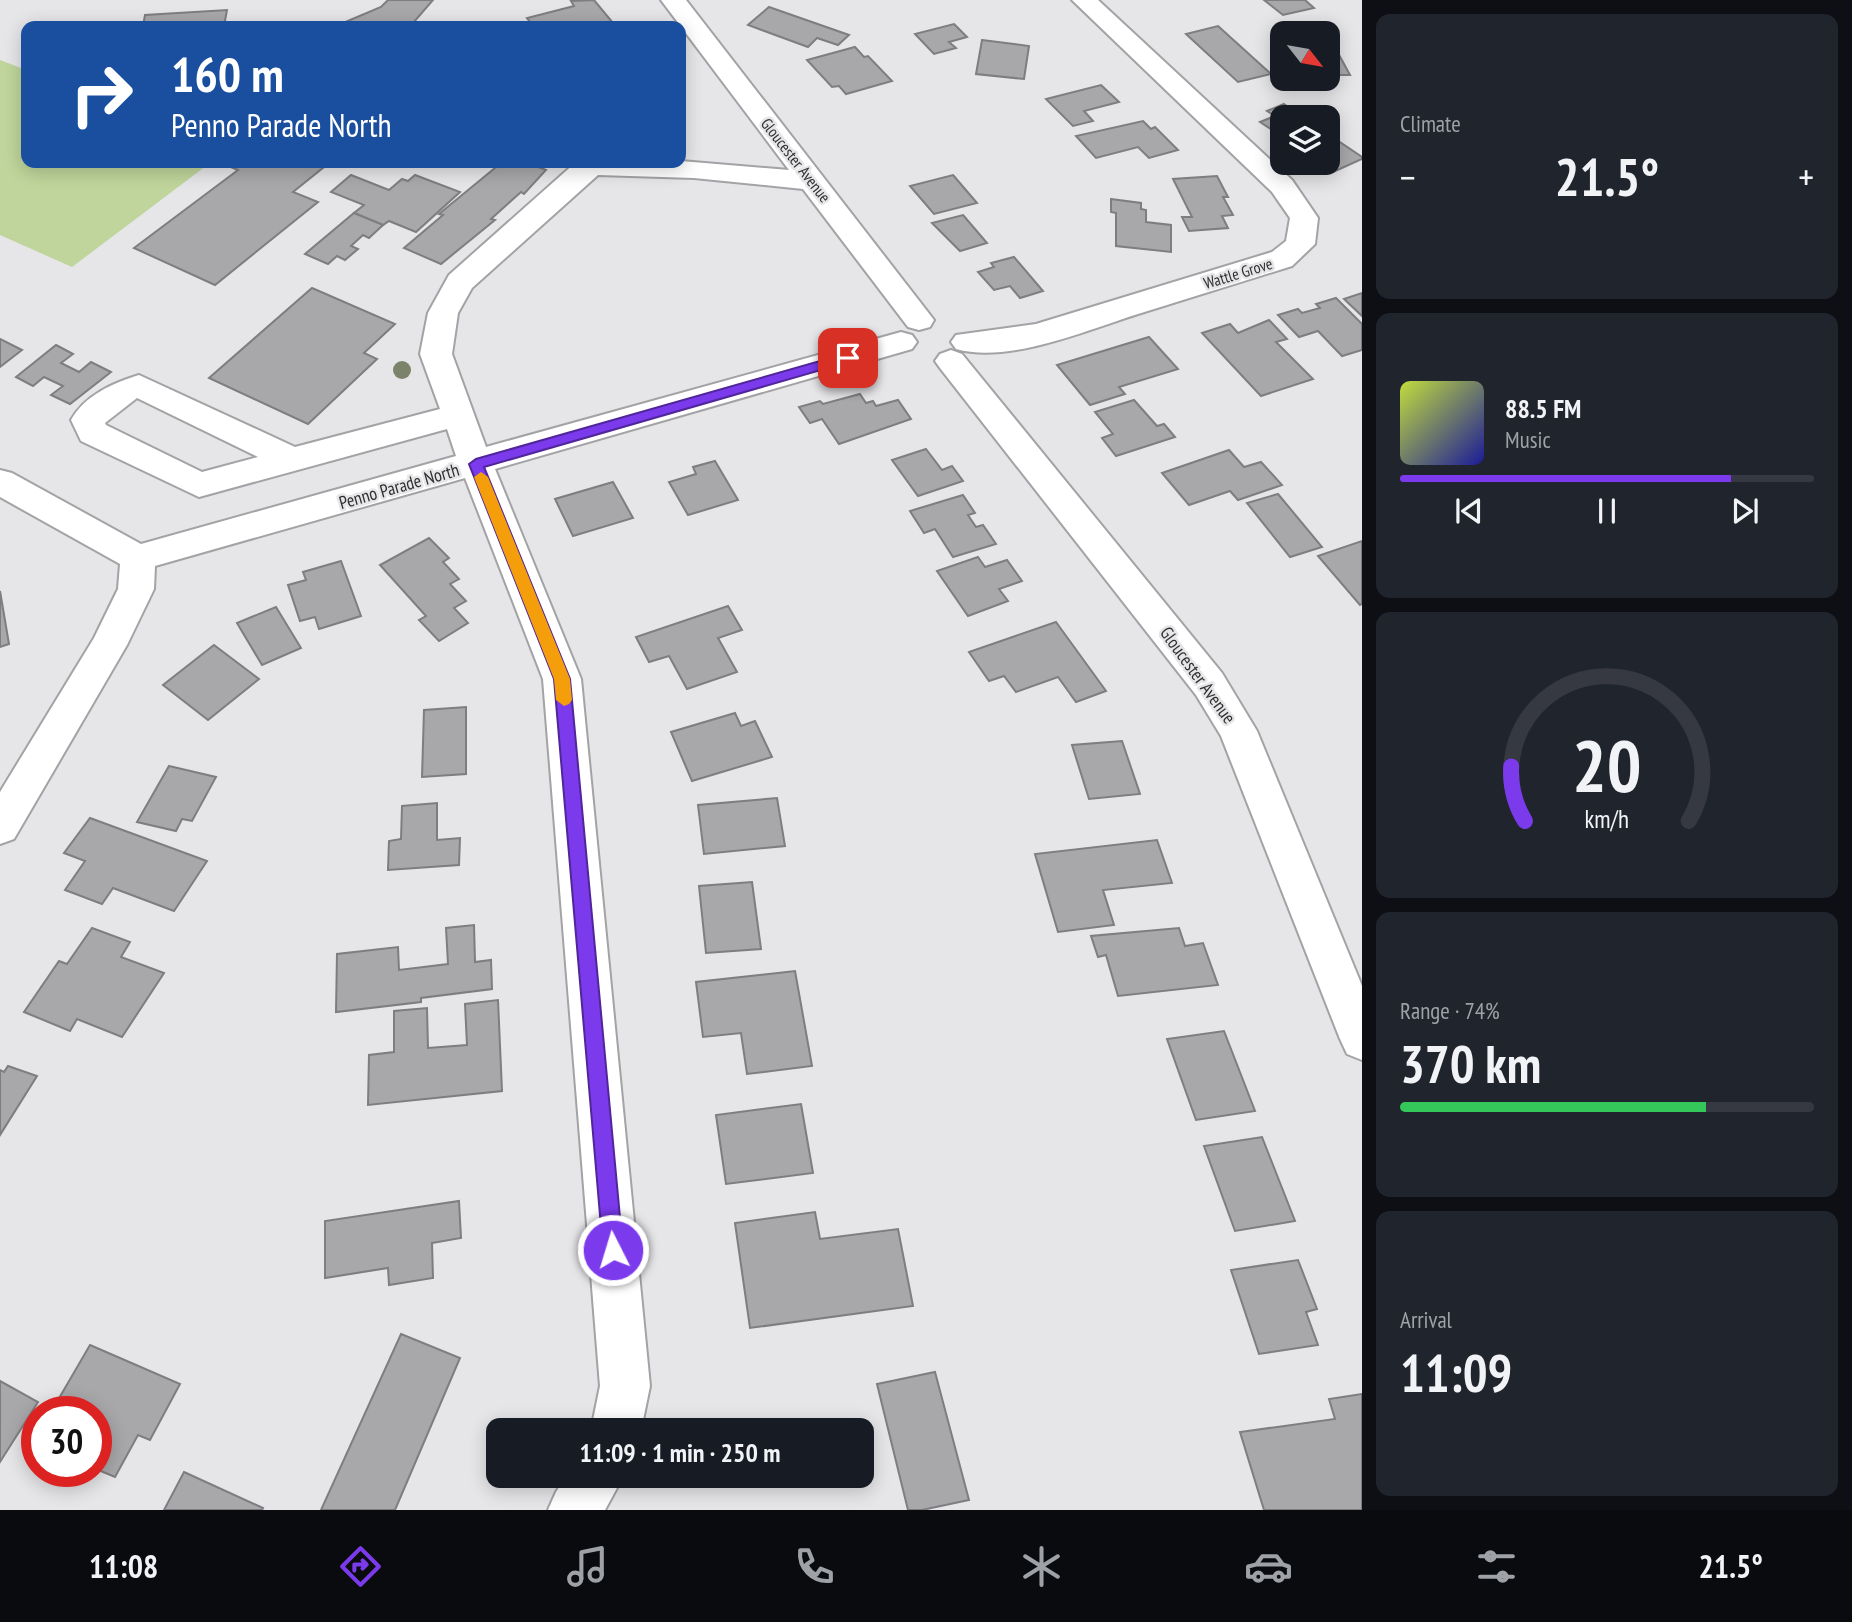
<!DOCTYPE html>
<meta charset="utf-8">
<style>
:root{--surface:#171b24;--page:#20242c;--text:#f1f3f6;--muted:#9ea1a6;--line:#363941;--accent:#7c3aed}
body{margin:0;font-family:"PT Sans Narrow",sans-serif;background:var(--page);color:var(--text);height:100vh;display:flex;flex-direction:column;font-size:26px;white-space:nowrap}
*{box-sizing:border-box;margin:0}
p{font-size:23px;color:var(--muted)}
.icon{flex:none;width:38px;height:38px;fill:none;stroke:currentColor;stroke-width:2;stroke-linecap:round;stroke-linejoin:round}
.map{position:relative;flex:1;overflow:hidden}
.panel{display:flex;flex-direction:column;gap:14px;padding:14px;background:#0d0f14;width:490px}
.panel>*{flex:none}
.banner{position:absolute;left:21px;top:21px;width:665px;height:147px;border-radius:14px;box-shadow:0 4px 18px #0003;background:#1a4fa0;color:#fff;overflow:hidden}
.needle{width:46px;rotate:121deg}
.controls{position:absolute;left:1270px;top:21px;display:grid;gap:14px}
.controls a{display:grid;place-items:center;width:70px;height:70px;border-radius:14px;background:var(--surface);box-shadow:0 4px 18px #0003;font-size:35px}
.speed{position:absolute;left:21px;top:1396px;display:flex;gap:14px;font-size:35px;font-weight:700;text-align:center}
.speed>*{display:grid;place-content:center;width:91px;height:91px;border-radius:50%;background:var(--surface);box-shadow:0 4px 18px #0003;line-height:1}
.speed .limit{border:10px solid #d22;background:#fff;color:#111}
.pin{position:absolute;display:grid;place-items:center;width:60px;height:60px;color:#fff;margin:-30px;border-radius:14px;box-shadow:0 4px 10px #0006}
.me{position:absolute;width:77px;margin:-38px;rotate:355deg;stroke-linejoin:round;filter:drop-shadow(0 0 5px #0008)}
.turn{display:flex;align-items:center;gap:24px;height:147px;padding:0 35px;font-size:32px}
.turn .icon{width:91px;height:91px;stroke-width:2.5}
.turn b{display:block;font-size:49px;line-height:60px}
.big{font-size:52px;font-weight:600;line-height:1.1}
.panel .tile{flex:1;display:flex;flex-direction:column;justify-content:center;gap:10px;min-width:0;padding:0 24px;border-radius:14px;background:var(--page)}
.panel .dial{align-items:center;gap:0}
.dial svg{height:182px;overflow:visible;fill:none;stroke:var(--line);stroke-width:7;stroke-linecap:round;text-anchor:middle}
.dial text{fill:var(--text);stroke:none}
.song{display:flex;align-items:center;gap:21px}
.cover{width:84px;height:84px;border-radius:10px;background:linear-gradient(135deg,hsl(70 70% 55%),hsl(240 70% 35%))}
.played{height:7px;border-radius:4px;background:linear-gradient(90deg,var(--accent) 80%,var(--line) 80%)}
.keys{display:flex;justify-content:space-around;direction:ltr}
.heat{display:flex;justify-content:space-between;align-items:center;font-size:38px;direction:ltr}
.charge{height:10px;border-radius:5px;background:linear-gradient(90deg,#34c759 74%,var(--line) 0)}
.trip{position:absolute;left:486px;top:1418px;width:388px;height:70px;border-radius:14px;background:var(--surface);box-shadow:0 4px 18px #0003;font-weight:600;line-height:70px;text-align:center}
.tab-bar{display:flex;height:112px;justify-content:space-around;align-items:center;background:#090b0e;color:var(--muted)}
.tab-bar .icon{width:49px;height:49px}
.tab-bar .on{color:var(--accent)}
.tab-bar b{font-size:32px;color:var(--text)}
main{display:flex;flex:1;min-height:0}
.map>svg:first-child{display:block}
.green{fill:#bfd59b}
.building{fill:#a8a8ab;stroke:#7e7d80;stroke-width:2}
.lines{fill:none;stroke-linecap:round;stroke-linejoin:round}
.minor-casing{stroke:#a3a2a5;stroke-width:4}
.minor{fill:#fff;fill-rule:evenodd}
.tree{fill:#7b836a}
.route{fill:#7c3aed;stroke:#51269a;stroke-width:2}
.slow{fill:#f59e0b}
.labels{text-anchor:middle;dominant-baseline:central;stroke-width:5;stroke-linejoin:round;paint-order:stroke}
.far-street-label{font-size:16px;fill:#2f2e30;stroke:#e6e5e8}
.street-label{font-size:18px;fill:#2f2e30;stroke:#e6e5e8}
</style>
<main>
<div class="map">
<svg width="1362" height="1510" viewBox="0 0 1362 1510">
<rect width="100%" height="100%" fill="#e6e5e8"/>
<polygon class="green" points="0,60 26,70 26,163 210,163 72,267 0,235"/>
<g class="building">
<polygon points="388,0 433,0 414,22 404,26 336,26 381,7"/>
<polygon points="594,0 613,23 602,26 533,26 527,18 574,6 571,1"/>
<polygon points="1264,0 1305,0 1314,8 1283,15"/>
<polygon points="769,7 849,35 838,45 817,38 808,47 748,25"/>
<polygon points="227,10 224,26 143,26 145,15"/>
<polygon points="954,24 967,37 949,42 956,48 934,54 915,34"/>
<polygon points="1218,26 1271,74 1238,82 1186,34"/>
<polygon points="982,40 1029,46 1024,79 976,74"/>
<polygon points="1328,40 1331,40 1350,75 1328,75"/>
<polygon points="855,47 864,57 868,56 892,81 846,94 839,86 832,87 807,60"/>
<polygon points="1101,85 1119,102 1084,111 1093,121 1073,126 1046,99"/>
<polygon points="1284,104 1303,117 1283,117 1283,137 1260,122 1275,116 1267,111"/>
<polygon points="1143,121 1151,129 1155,127 1178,150 1149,158 1138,147 1096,158 1076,136"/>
<polygon points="1328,134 1362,157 1362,159 1333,172 1320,163 1328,163"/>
<polygon points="229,163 312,163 324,167 293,192 318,202 215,285 134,248 238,170 226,165"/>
<polygon points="501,163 528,163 546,170 524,194 521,192 491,219 495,220 441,264 404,248 443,215 439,214"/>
<polygon points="351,175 389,190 402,179 408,181 415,175 460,192 416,232 389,221 383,225 354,213 364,205 331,192"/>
<polygon points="953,175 977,203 934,214 910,186"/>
<polygon points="1217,176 1228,197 1223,197 1233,215 1222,216 1228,228 1189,231 1182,217 1192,217 1173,179"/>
<polygon points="1111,199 1141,203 1141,209 1146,210 1146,222 1171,225 1171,252 1116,246 1116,213 1111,212"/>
<polygon points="354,213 383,225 369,238 363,235 351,246 358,249 345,260 337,256 328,264 305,254"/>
<polygon points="963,215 987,243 960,251 932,223"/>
<polygon points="1014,257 1043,291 1020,298 1010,286 994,290 978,272 994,267 991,263"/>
<polygon points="312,288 395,324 364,353 377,359 308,424 209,378"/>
<polygon points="1362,293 1362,316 1344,299"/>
<polygon points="1336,298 1362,324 1362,350 1342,356 1318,331 1299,337 1278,315 1298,309 1302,313 1320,308 1316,304"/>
<polygon points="1269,320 1287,339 1276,342 1313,379 1261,396 1202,333 1230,324 1238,333"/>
<polygon points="1149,337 1178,369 1119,387 1125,394 1090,405 1057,365"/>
<polygon points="0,339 22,350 0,367"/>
<polygon points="56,345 73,354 61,363 79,372 91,362 111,372 70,404 51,395 63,386 44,377 33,386 16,377"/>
<polygon points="860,394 866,403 873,401 876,406 898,400 911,419 839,444 822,419 810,423 799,407 820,401 823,404"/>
<polygon points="1134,400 1157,426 1164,424 1175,437 1116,456 1102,438 1113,434 1095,412"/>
<polygon points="926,449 942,470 952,466 963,481 918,496 892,460"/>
<polygon points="1229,450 1244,467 1261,462 1282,485 1238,500 1230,491 1189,505 1162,473"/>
<polygon points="715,461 738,500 688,515 669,482 696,474 693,467"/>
<polygon points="613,482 633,518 573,536 555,499"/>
<polygon points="1278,494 1322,547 1290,557 1247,503"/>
<polygon points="963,495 975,513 968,515 976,527 983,525 996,544 953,557 935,529 924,533 910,511"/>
<polygon points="429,538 449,558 443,562 459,579 450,584 466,601 454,608 468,623 439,641 419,620 426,616 380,565"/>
<polygon points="1362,541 1362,604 1360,605 1318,556"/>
<polygon points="978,557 985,567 1007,560 1022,581 999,589 1008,601 968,616 937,571"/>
<polygon points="341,561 361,616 319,629 315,617 300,621 288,585 306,580 303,572"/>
<polygon points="0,591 9,644 0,647"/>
<polygon points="728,606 742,630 718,638 737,672 687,689 669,656 649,662 636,637"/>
<polygon points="276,607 301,648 262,665 237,623"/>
<polygon points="1056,622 1106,691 1076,702 1058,677 1016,692 1004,676 989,681 969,652"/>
<polygon points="214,645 259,679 208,720 163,685"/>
<polygon points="466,707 466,774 422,777 424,710"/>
<polygon points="735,713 741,726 755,721 772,757 692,781 671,732"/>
<polygon points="1122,741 1140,794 1089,799 1072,745"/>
<polygon points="169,766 216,777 192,821 182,819 176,831 137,822"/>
<polygon points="777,798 785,846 704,854 698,805"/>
<polygon points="437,803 437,840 460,838 459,865 388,870 389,841 401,839 402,806"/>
<polygon points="90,818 207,861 174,911 113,888 102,904 65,890 85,861 64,853"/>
<polygon points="1157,840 1172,883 1103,890 1114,925 1058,932 1035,854"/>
<polygon points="752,882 761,949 706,953 699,886"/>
<polygon points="474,925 475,962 491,960 492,989 421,998 421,1002 336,1012 337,954 398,947 399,970 448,964 446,928"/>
<polygon points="92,928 130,942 121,957 164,973 122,1037 77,1019 70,1031 24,1012 59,961 67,964"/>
<polygon points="1179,928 1185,946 1203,943 1218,985 1118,996 1106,955 1098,957 1091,936"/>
<polygon points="795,971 812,1066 747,1074 741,1033 703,1037 696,982"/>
<polygon points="498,1000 502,1091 368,1105 369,1055 394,1052 394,1011 427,1008 428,1048 467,1045 465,1004"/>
<polygon points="1224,1031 1255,1111 1196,1120 1167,1039"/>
<polygon points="8,1066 37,1076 0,1135 0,1070 4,1072"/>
<polygon points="801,1104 813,1173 726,1184 716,1115"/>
<polygon points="1262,1137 1295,1221 1235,1231 1204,1146"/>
<polygon points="459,1201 461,1238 432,1243 433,1278 389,1285 388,1268 325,1278 325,1221"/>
<polygon points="815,1212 820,1239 898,1229 913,1306 750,1328 735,1223"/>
<polygon points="1298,1260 1317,1309 1306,1312 1318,1345 1259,1354 1231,1270"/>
<polygon points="401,1334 460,1358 395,1510 321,1510"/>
<polygon points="90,1345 180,1384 150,1440 138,1435 115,1477 96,1469 96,1412 51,1412"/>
<polygon points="935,1372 969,1500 922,1510 908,1510 877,1384"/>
<polygon points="0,1381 38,1402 0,1462"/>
<polygon points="1362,1394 1362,1510 1264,1510 1240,1432 1335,1419 1329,1399"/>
<polygon points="184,1472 263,1508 262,1510 164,1510"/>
</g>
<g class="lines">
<defs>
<g id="minor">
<path d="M661,0h25l248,320 -4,7 -11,3 -11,-3 -105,-138 -109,-11 -96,-3 -126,113 -14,25 -6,41 34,93 415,-115 11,3 5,7 -5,7 -417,120 86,210 69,707 -9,44h-50l9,-44 -57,-707 -78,-201 -310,88 -1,23 -27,56 -113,194 -14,5v-52l94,-154 24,-49 2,-25 -120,-67v-27l12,3 129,71 315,-88 -9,-27 -248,68 -118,-56 -10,-21c14,-25 42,-37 68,-45l156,72 145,-38 -20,-55 8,-41 21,-38 126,-112 106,-2 108,9zM137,398l121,59 -56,15 -96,-47 -1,-2z"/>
<path d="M1072,0h26l194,180 26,38 -3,26 -23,22c-51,16 -102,32 -154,48 -51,16 -129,50 -182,35l-5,-7 5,-7 80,-11 236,-72 14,-11 4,-23 -18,-26z"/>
<polygon points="951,350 962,354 1222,673 1257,731 1362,986 1362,1060 1347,1054 1340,1039 1221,736 1196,695 940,368 935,361 940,354"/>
<polygon points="567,1475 624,1475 605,1510 548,1510 556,1492"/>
</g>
</defs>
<use href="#minor" class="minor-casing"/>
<use href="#minor" class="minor"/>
</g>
<circle class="tree" cx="402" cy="370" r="9"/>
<polygon class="route" points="848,353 852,354 852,361 484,467 570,679 623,1250 620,1257 613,1259 606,1257 603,1250 554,679 469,464 476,459"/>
<polygon class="slow" points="481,472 488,477 570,679 572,700 569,704 564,706 556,700 554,679 474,477"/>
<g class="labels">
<g class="far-street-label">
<text transform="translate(796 160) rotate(52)">Gloucester Avenue</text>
<text transform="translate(1238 273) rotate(-17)">Wattle Grove</text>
</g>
<g class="street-label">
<text transform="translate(399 486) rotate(-16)">Penno Parade North</text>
<text transform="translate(1198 675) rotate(54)">Gloucester Avenue</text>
</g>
</g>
</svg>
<div class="controls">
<a><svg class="needle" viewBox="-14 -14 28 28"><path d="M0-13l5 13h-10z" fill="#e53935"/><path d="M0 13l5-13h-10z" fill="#9ea1a6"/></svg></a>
<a><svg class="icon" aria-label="layers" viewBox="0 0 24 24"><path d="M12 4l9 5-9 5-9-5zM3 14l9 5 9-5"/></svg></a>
</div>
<div class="speed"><div class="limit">30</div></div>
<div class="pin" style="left:848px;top:358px;background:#d93025"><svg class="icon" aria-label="arrive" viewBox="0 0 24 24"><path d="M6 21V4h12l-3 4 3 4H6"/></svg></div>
<svg class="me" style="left:613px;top:1250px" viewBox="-20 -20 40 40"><circle r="17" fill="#7c3aed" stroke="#fff" stroke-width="3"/><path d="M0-11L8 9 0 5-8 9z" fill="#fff"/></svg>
<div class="trip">11:09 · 1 min · 250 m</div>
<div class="banner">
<div class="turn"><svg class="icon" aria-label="right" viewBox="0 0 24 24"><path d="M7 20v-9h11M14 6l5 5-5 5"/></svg><div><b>160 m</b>Penno Parade North</div></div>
</div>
</div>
<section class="panel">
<div class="tile"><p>Climate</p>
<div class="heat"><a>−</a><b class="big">21.5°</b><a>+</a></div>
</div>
<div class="tile">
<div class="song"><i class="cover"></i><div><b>88.5 FM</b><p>Music</p></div></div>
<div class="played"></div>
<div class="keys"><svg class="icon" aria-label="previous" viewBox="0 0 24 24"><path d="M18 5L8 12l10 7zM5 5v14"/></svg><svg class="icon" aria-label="pause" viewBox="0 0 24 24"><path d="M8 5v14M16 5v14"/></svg><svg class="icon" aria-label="next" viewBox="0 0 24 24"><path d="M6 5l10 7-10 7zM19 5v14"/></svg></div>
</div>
<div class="tile dial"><svg viewBox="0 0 100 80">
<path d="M14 69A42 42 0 1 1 86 69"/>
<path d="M14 69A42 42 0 0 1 8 45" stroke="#7c3aed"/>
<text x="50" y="56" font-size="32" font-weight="700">20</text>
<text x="50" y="72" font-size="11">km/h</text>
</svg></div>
<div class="tile"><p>Range · 74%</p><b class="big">370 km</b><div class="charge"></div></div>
<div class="tile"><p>Arrival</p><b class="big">11:09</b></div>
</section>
</main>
<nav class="tab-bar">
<b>11:08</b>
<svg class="icon on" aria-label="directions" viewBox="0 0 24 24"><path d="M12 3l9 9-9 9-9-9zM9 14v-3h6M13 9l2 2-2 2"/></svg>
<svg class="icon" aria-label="music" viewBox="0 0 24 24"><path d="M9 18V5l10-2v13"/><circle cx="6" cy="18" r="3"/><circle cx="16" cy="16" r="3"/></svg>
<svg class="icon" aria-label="phone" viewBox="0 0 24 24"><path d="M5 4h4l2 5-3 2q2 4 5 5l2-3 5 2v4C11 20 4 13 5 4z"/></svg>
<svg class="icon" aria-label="climate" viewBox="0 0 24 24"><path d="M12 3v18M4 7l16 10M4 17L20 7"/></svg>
<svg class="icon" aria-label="car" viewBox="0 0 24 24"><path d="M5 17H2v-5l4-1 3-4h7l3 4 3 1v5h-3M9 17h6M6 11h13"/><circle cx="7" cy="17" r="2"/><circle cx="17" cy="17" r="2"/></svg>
<svg class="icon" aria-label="filters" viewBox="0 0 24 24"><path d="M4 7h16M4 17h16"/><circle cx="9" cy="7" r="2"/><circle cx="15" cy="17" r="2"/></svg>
<b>21.5°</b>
</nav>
